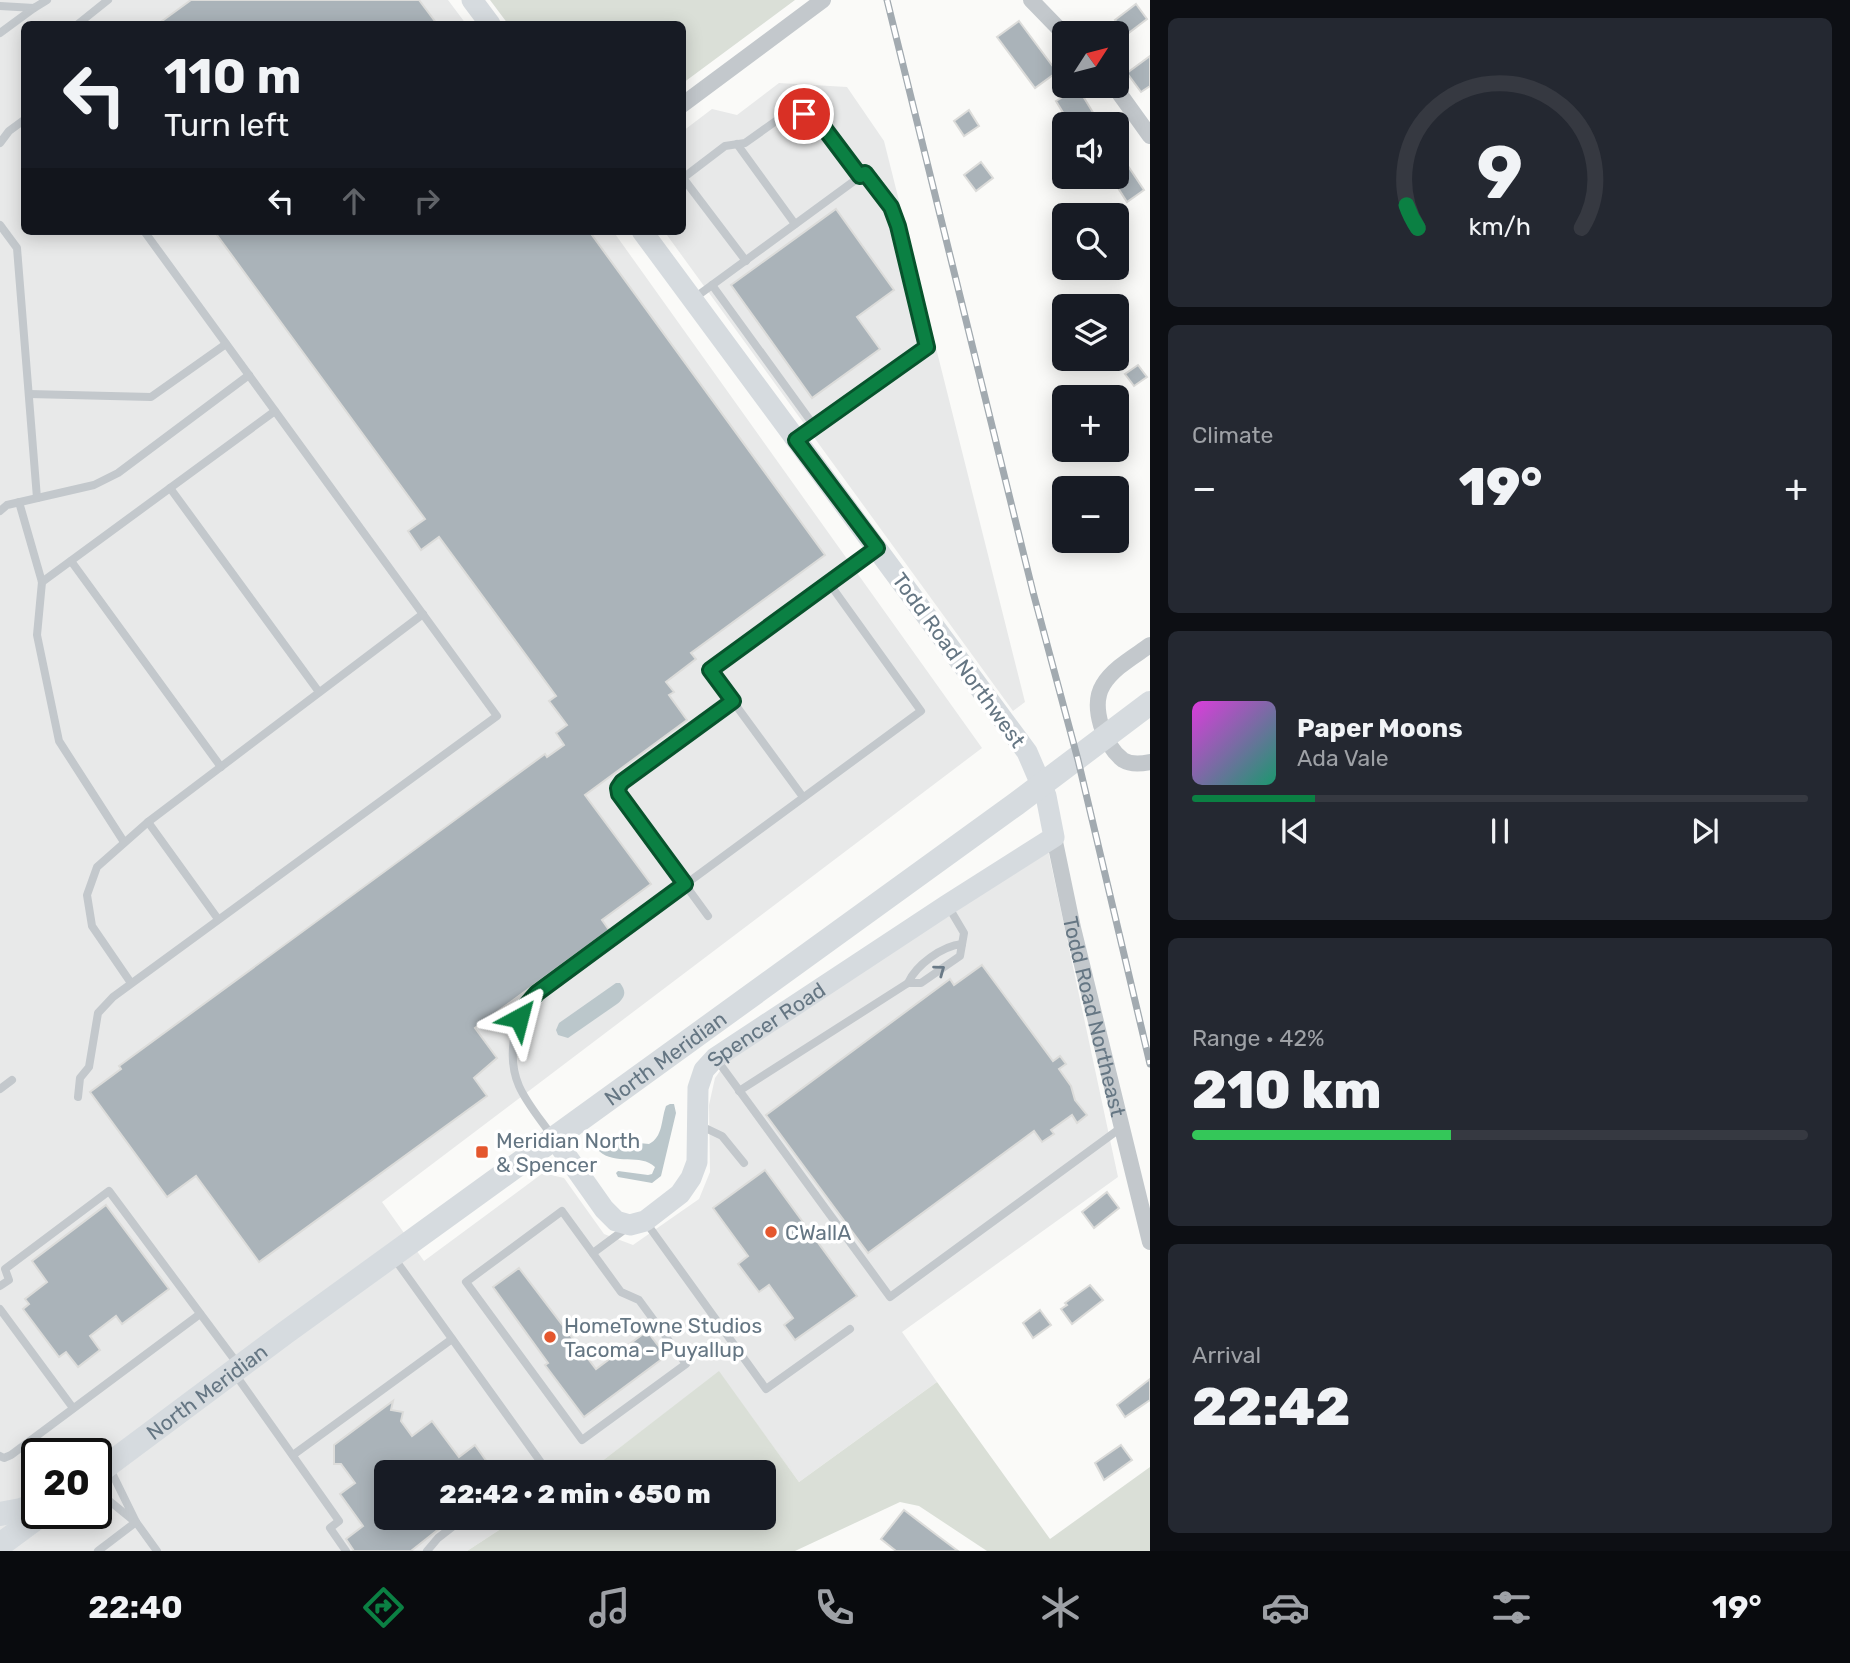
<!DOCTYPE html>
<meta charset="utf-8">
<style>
:root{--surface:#171b24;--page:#242831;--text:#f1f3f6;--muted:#9ea1a6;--line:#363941;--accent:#0b8043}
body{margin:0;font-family:Rubik,sans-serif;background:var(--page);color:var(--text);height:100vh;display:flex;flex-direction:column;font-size:26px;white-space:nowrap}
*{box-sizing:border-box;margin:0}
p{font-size:23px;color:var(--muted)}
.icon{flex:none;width:38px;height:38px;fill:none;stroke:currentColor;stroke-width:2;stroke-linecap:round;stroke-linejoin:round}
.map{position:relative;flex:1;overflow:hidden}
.details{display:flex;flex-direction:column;gap:18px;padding:18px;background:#0d0f14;width:700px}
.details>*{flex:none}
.banner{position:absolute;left:21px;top:21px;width:665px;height:214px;border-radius:10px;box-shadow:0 4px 18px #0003;background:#171b24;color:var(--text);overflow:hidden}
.needle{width:46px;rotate:54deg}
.tools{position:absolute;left:1052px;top:21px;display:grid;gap:14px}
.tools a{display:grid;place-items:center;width:77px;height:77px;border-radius:10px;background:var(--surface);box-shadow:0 4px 18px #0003;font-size:35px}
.speed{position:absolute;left:21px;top:1438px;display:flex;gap:14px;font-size:35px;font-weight:700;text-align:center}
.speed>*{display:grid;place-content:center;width:91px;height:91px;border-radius:50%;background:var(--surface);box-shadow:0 4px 18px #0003;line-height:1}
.speed .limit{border:4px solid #111;border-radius:10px;background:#fff;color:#111}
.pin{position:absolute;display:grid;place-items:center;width:60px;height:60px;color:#fff;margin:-30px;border:4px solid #fff;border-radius:50%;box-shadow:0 2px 7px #0007}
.me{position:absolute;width:77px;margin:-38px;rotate:38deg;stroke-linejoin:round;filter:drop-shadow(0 0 5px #0008)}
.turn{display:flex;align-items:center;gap:24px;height:147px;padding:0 28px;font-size:32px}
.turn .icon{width:91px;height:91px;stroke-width:2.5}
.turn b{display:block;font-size:49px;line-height:60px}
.lanes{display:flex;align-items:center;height:66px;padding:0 28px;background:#0003;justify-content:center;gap:35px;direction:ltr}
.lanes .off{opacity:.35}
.big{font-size:52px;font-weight:800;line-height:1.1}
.details .tile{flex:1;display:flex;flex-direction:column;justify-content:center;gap:10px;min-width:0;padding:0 24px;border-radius:10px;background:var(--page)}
.details .dial{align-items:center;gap:0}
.dial svg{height:182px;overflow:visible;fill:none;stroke:var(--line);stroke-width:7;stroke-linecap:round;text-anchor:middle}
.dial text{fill:var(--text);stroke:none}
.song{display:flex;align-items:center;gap:21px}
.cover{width:84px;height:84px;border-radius:10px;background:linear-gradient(135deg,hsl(300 70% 55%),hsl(160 70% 35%))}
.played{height:7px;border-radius:4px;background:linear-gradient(90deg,var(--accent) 20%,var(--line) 20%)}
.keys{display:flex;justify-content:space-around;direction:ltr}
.heat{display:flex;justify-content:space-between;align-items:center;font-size:38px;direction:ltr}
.charge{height:10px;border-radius:5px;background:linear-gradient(90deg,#34c759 42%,var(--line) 0)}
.trip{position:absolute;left:374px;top:1460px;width:402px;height:70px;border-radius:10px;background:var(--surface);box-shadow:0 4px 18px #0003;font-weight:800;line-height:70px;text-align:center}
.dock{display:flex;height:112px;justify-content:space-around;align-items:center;background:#090b0e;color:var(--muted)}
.dock .icon{width:49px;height:49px}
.dock .on{color:var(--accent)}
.dock b{font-size:32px;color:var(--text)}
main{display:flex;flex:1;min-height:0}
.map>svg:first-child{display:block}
.built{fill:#e8e9e9;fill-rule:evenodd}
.green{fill:#dadfd7}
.water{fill:#bbc7cb}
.building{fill:#aab3b9;stroke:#dcdcda;stroke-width:2}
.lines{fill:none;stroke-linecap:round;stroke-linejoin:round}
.lane{stroke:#c3c8cc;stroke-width:8}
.street{stroke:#c3c8cc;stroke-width:16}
.secondary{stroke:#d6dbdf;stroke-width:21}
.primary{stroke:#d6dbdf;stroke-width:24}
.rail-casing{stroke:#a2aab0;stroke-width:7}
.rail{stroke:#fff;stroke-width:4.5;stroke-dasharray:13;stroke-linecap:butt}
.oneway{stroke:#6a7a87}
.route-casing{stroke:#07532c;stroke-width:18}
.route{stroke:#0b8043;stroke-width:12}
.poi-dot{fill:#e4572e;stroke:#fff;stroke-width:2.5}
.labels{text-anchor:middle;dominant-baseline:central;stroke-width:7;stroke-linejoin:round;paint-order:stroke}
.street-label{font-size:21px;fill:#657683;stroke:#fff}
.poi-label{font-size:21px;fill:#657683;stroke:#fff;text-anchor:start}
</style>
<main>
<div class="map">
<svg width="1150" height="1551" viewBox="0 0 1150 1551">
<rect width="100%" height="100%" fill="#fafaf8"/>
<g class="built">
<path d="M0,0h448l18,24h-442v207h589l369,517 -600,454 42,59 119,-88 21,5 40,56 29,11 66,-46 11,-27 -1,-67 6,-27 12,-17 321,-211 70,327 -216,155 35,50 -138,100 -80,-110 -131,100h-201v45h132l-52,34h-467zM37,1454h59v60h-59z"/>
<polygon points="779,83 847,87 884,141 1025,702 1013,711 664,231 682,231 683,131 712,109 737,115"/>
</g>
<g class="green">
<polygon points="490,0 795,0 683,83 682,24 508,24"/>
<polygon points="719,1371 799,1482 937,1382 1050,1539 1150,1467 1150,1551 987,1551 919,1506 900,1502 795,1551 467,1551 519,1517 765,1517 765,1472 588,1472"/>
</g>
<g class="water">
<path d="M616,983h4c7,9 5,14 -3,21l-49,34 -10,-3 -2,-5 3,-7z"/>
<path d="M670,1104h4l2,9 -15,63 -9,7 -34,-6 -2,-4 2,-2 30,4 4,-1 3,-7c-14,-14 -40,-1 -56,-16v-8l10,-3 40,4c14,-7 12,-24 17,-38z"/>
</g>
<g class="building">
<polygon points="191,0 419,0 437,24 158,24"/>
<polygon points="1136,4 1147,19 1126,35 1115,20"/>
<polygon points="1019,21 1057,72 1035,88 997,37"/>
<polygon points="1150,56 1150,86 1141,92 1127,73"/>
<polygon points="1078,88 1100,124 1070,124 1056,101"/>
<polygon points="969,110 979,126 964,136 954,121"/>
<polygon points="1116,148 1144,190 1127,202 1111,177 1116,177"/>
<polygon points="981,162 993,178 976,191 964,175"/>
<polygon points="836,209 894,290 857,317 880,349 812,398 731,285"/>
<polygon points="214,231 589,231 825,555 691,653 696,659 666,682 674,692 669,695 687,720 585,795 651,884 602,920 609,930 475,1028 497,1058 474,1078 487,1096 259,1262 196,1176 167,1197 90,1092 121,1069 119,1066 545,754 547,757 564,745 556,733 567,725 549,701 556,696 439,537 421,550 408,531 425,519"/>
<polygon points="1138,365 1147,377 1134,386 1125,374"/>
<polygon points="982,965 1053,1061 1060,1056 1066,1064 1059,1069 1071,1086 1075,1100 1087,1115 1077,1123 1072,1115 1051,1130 1054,1134 1042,1142 1034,1131 868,1253 766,1115 950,979 954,985"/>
<polygon points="765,1170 857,1296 795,1340 784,1325 793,1318 769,1285 759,1292 738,1264 748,1256 713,1208"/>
<polygon points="1107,1192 1119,1208 1094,1228 1082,1212"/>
<polygon points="106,1205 169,1289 122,1324 116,1316 90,1336 100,1350 78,1367 66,1352 59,1357 23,1309 29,1304 25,1299 47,1282 32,1261"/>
<polygon points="519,1268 596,1369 647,1331 666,1356 584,1417 545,1365 548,1363 493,1287"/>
<polygon points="1090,1285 1103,1300 1072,1324 1061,1309 1067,1305 1065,1303"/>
<polygon points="1040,1310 1051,1325 1033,1338 1023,1323"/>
<polygon points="1150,1379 1150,1400 1125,1417 1117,1405"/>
<polygon points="393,1401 391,1410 403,1412 401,1421 412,1436 432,1421 459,1457 475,1445 494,1472 387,1472 387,1517 454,1517 411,1551 354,1551 346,1539 363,1526 340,1494 355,1483 341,1464 334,1464 334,1445"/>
<polygon points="1121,1445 1132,1460 1104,1480 1095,1463"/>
<polygon points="904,1510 938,1536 958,1551 896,1551 881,1539"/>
</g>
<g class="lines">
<g class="lane">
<polyline points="0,6 34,8 47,0"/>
<polyline points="78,24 108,0"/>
<polyline points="0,33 34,8"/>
<polyline points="0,143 9,131 24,120"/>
<polyline points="737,144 795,224"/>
<polyline points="0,225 17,248 37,498"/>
<polyline points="746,261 683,178 725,146 745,143 783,116 796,113 811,116 818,120 860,176"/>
<polyline points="712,285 815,427"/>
<polyline points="693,299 865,173 891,207 898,226 927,347 796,440"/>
<polyline points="29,394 151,397 226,344"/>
<polyline points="170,488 319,692"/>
<polyline points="19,502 42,582 37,635 59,741 124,842"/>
<polyline points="0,511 7,505 94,485 118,473 249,375"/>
<polyline points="71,561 221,767"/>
<polyline points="42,582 275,411"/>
<polyline points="803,797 710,670 874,550"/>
<polyline points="148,822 218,919"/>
<polyline points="708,916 619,794 618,788 622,782 732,701"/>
<polyline points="131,983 92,926 87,895 97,867 148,822 423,614"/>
<path d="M908,983c8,-18 34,-37 54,-39"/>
<polyline points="717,1060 890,1297 1122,1127"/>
<polyline points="0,1089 12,1080"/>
<polyline points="739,1091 908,983 921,983 960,956 964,933 948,906"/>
<polyline points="78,1097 80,1078 89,1067 98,1013 113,997 497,716 144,231"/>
<polyline points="699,1125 722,1136 744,1163"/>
<path d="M552,1136c-11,-16 -25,-32 -33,-50 -12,-28 -6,-64 12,-88l390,-287 -92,-128"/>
<polygon points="562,1211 621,1292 639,1300 686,1364 582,1440 466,1282"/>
<polyline points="645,1221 766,1389 850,1329"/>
<polyline points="593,1253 628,1227"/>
<polyline points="394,1258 540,1461 526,1472"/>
<polyline points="0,1286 9,1280 5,1269 109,1191 237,1363"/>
<polyline points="0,1309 73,1408"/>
<polyline points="235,1374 339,1521 330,1528 346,1551"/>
<polyline points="293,1455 452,1339"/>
<polyline points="0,1456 4,1458 11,1455 200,1314"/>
<polyline points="110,1469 136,1522 157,1551"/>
<polyline points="96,1490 134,1521"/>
<polyline points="98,1551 136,1522"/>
<polyline points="427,1551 438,1538 465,1517"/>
</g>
<g class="street">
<polyline points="1031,0 1064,34"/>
<polyline points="1114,86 1150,136"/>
<polyline points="682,105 823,0"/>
<path d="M1150,645c-15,11 -37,23 -47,40 -13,21 1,61 20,75 8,5 18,4 27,2"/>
<path id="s1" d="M1054,837l19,91 77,314"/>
</g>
<g class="secondary">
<polyline points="472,0 490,24"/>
<path id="s2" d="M554,1138l50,71 12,12 14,4 15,-4 35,-27 11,-16 6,-16 1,-74 6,-18 11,-12 232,-153 107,-68 -8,-41 -19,-44 -385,-521"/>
</g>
<g class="primary">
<path id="s3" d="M96,1474l189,-141 731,-529 134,-101"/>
<polyline points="0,1514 21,1510 37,1504"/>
<polyline points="0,1545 42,1514"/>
</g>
<defs>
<polyline id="rail" points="887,0 1033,592 1078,760 1150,1064"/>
</defs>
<use href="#rail" class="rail-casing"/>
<use href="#rail" class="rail"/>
</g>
<defs><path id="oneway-chevron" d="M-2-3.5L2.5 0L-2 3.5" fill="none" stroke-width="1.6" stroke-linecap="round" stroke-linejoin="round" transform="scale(1.75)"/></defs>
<use class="oneway" href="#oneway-chevron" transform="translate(940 970) rotate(-36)"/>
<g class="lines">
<defs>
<polyline id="route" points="519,1018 524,1008 537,993 685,884 619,794 618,788 622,782 733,701 710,670 877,548 796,440 927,347 898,226 891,207 865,173 860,176 818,120 804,114"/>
</defs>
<use href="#route" class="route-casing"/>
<use href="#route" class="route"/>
</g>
<g class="poi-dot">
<rect x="475" y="1145" width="14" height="14" rx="3.5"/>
<circle cx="771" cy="1232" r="7"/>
<circle cx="550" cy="1337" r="7"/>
</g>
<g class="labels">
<g class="street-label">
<text transform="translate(959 660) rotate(54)">Todd Road Northwest</text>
<text stroke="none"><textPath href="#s1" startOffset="184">Todd Road Northeast</textPath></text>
<text stroke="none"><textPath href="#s2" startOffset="385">Spencer Road</textPath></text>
<text stroke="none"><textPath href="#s3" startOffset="705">North Meridian</textPath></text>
<text stroke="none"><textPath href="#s3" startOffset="138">North Meridian</textPath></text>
</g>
<g class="poi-label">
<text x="496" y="1140">Meridian North<tspan x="496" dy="24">&amp; Spencer</tspan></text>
<text x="785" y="1232">CWallA</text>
<text x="564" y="1325">HomeTowne Studios<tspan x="564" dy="24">Tacoma - Puyallup</tspan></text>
</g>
</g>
</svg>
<div class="tools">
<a><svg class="needle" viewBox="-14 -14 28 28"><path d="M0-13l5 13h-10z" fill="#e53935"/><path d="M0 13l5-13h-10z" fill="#9ea1a6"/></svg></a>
<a><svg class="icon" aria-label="sound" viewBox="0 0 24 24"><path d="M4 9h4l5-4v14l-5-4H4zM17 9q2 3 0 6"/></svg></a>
<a><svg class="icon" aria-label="search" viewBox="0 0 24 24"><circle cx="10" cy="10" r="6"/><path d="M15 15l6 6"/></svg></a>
<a><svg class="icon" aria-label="layers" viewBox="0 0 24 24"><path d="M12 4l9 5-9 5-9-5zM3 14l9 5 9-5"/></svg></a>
<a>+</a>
<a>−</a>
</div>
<div class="speed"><div class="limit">20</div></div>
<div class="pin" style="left:804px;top:114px;background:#d93025"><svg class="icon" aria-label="arrive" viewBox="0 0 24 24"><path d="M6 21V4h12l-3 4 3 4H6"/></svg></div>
<svg class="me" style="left:519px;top:1018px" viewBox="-20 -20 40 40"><path d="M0-17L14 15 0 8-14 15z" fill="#0b8043" stroke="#fff" stroke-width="4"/></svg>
<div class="trip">22:42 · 2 min · 650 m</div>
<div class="banner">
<div class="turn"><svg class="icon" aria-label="left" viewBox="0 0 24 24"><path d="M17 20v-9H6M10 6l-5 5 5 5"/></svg><div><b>110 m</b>Turn left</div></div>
<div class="lanes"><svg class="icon" aria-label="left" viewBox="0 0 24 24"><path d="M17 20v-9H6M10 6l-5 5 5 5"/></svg><svg class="icon off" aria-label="ahead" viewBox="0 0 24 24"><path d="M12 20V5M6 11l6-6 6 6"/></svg><svg class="icon off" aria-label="right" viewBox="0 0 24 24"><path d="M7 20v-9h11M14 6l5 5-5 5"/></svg></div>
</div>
</div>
<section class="details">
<div class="tile dial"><svg viewBox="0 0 100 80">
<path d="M14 69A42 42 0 1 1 86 69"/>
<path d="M14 69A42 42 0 0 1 9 59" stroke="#0b8043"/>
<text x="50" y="56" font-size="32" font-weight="700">9</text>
<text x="50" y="72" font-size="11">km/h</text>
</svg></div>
<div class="tile"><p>Climate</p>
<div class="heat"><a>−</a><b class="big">19°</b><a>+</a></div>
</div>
<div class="tile">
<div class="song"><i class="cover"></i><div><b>Paper Moons</b><p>Ada Vale</p></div></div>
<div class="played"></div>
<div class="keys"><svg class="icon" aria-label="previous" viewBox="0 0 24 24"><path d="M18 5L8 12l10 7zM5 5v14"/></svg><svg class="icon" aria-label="pause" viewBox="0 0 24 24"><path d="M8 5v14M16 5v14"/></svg><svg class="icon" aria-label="next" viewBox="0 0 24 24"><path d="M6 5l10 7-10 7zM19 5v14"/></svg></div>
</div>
<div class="tile"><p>Range · 42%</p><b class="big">210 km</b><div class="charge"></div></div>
<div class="tile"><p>Arrival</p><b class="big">22:42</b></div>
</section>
</main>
<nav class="dock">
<b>22:40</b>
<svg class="icon on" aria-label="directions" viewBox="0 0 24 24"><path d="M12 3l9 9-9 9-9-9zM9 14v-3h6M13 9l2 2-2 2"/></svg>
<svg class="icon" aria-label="music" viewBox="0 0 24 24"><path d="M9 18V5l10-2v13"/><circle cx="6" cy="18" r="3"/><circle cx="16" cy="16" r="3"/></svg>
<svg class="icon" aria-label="phone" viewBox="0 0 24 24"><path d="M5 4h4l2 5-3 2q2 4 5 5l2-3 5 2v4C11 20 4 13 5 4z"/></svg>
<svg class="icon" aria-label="climate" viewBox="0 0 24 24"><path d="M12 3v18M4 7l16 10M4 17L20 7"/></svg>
<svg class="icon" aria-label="car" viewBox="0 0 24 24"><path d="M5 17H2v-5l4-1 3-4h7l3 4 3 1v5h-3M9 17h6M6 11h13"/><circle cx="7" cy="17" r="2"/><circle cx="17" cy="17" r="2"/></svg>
<svg class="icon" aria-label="filters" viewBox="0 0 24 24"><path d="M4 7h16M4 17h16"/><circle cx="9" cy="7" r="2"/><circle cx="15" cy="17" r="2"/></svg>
<b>19°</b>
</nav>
